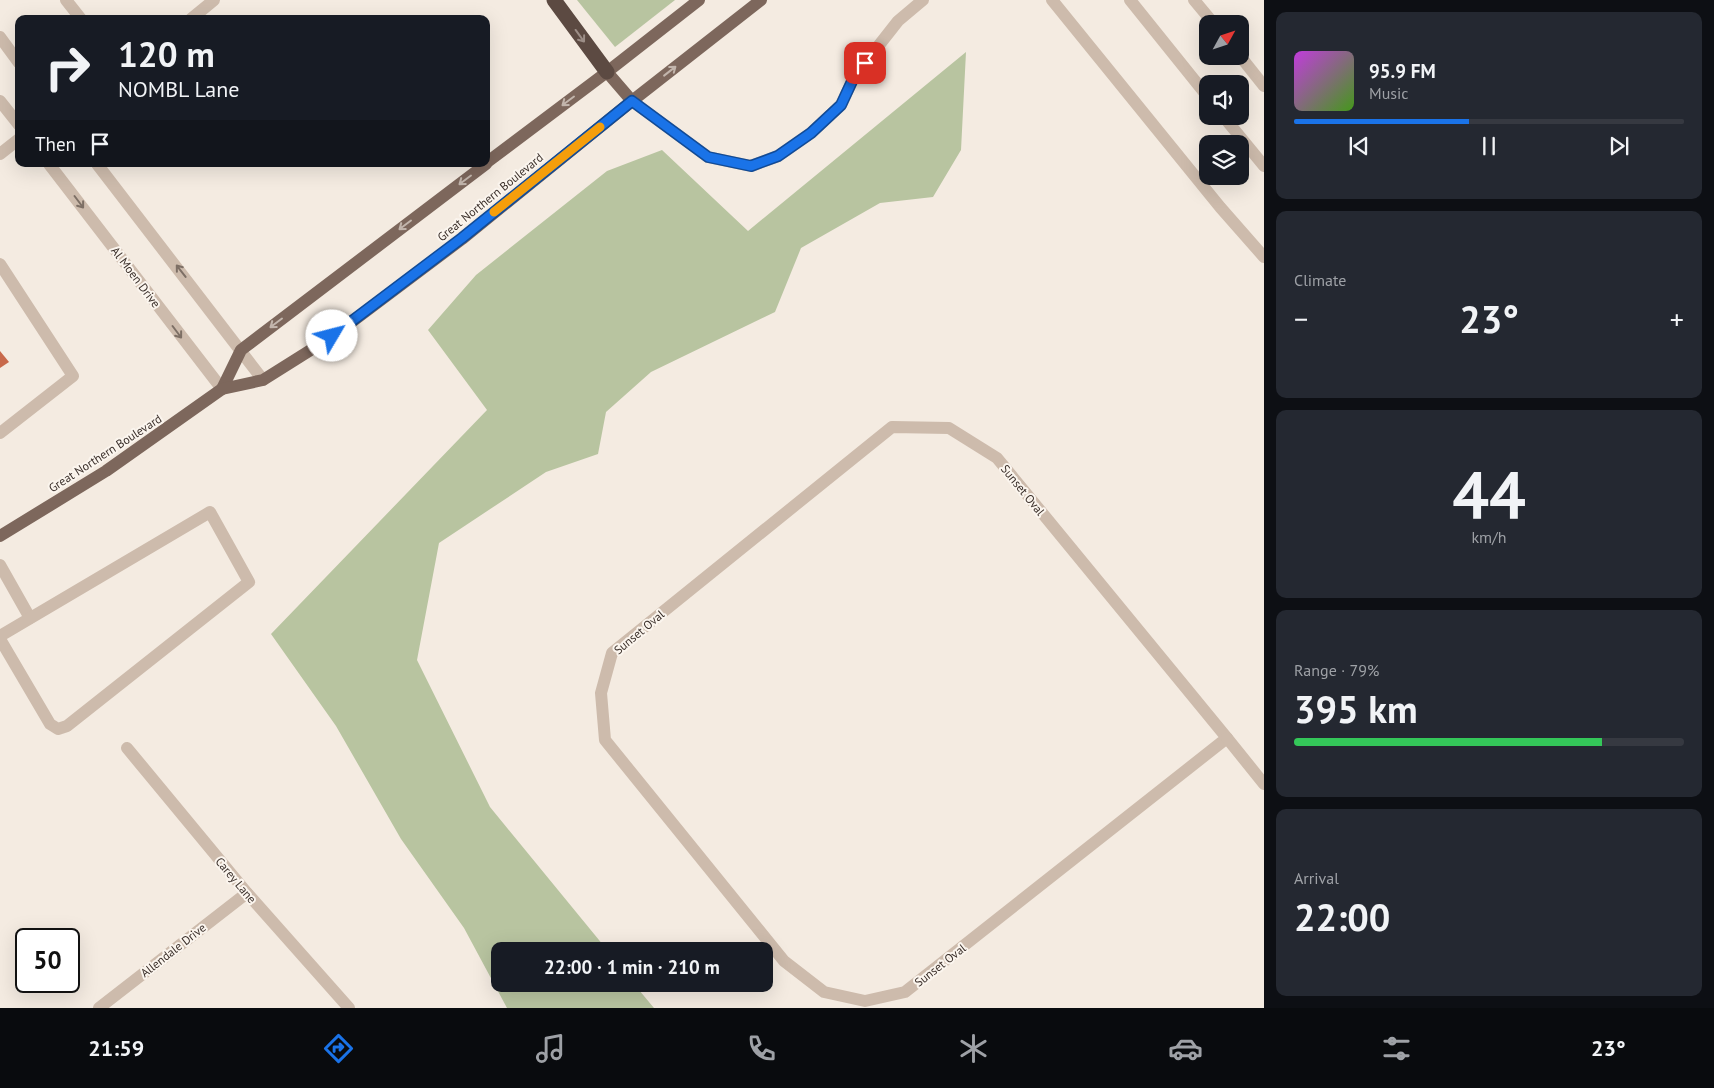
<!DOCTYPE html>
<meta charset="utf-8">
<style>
:root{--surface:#171b24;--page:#242831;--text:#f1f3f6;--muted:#9ea1a6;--line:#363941;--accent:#1a73e8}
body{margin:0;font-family:"PT Sans",sans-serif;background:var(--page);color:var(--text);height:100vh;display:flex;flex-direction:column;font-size:19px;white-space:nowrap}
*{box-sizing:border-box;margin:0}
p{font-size:16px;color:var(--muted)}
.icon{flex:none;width:28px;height:28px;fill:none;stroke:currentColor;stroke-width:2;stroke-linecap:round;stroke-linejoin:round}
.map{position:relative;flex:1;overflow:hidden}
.sheet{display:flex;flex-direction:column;gap:12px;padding:12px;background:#0d0f14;width:450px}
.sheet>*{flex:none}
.banner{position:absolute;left:15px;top:15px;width:475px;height:152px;border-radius:10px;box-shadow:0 5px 20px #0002;background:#171b24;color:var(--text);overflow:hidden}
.needle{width:32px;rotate:50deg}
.controls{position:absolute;left:1199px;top:15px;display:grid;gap:10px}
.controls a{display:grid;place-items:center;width:50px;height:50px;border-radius:10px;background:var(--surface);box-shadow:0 5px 20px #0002;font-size:25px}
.speed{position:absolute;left:15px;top:928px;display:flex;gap:10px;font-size:25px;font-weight:700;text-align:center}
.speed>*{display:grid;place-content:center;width:65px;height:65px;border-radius:50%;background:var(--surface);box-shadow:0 5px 20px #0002;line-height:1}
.speed .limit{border:2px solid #111;border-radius:8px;background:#fff;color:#111}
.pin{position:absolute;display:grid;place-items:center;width:42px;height:42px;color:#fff;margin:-21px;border-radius:10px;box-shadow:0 2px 8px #0006}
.me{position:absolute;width:55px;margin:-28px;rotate:53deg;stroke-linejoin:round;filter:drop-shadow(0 0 4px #0008)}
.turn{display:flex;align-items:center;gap:18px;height:105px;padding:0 20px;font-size:22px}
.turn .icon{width:65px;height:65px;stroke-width:2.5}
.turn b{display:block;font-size:35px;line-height:42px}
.then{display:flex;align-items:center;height:48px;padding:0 20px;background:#0003;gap:10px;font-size:19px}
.big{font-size:38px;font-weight:700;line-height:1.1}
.sheet .widget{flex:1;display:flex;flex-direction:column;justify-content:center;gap:8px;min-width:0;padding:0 18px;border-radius:10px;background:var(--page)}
.sheet .dial{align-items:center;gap:0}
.dial b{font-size:65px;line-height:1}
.song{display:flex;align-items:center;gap:15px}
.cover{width:60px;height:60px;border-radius:8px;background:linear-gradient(135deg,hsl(290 70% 55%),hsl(100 70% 35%))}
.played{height:5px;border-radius:2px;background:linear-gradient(90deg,var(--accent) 45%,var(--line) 45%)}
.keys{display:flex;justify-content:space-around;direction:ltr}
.heat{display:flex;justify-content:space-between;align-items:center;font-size:28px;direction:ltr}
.charge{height:8px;border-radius:4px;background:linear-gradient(90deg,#34c759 79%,var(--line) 0)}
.trip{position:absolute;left:491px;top:942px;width:282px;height:50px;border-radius:10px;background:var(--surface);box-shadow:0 5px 20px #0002;font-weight:700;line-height:50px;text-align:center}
.tab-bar{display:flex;height:80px;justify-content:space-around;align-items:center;background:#090b0e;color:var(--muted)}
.tab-bar .icon{width:35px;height:35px}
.tab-bar .on{color:var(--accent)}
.tab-bar b{font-size:22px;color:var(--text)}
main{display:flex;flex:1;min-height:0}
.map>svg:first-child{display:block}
.green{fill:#b8c4a0}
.building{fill:#c8694b}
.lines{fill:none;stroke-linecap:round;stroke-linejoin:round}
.minor{stroke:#cdbbac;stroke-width:12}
.major{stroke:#7d675c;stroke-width:12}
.highway{stroke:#5c4a42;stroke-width:15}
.oneway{stroke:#9c8e87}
.oneway2{stroke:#c2b5ac}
.oneway3{stroke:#7d6f65}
.route-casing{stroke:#114b97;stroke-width:12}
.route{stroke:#1a73e8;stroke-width:9}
.slow{stroke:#f59e0b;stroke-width:9}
.labels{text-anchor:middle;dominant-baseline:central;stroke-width:4;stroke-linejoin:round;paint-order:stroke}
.street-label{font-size:12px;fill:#3b302b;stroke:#fbf5ee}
</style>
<main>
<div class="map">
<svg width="1264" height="1008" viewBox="0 0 1264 1008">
<rect width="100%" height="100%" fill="#f4ebe1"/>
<g class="green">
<polygon points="577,0 675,0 615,47"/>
<polygon points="966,52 961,150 933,197 880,203 801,248 775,312 651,372 606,412 598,454 546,472 439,543 417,660 490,807 608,951 500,951 500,984 634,984 654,1008 507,1008 464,928 401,839 336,726 271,634 487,410 428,330 476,275 607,171 662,150 748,231"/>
</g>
<polygon class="building" points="0,351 9,362 0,368"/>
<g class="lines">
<g class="minor">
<polyline points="66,0 81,19"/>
<polyline points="1052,0 1220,207 1264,257"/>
<polyline points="1130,0 1208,97"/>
<polyline points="1194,0 1214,24"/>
<polyline points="191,19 214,0"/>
<polyline points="0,37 19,63"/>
<polyline points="1240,56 1264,86"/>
<polyline points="0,101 19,125"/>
<polyline points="632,101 708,157 751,166 778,156 811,133 841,105 854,77 898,21 923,0"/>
<polyline points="1223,116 1264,166"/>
<polyline points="0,154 19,139"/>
<polyline points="49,164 222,389"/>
<polyline points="97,164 263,380"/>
<polyline points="0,264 73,376 0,433"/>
<polygon points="892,427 949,428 997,458 1227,738 905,992 865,1001 824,992 784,961 605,740 601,693 612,653"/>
<polyline points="0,565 30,618"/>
<polyline points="0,636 210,512 249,582 67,726 58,729 50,724 0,639"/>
<polyline points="1227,738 1264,784"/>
<polyline points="127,748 247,893 349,1008"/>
<polyline points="99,1008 247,893"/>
</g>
<g class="major">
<polyline points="607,72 632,101"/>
<polyline points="486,163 607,72 699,0"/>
<polyline points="222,389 241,350 486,164"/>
<polyline points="0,536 106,471 222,389 263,380 333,336 462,239 632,101 761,0"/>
</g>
<polyline class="highway" points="554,0 607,72"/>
</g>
<defs><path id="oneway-shaft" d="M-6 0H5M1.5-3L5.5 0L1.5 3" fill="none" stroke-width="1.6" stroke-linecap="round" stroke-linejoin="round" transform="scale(1.25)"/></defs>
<use class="oneway" href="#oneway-shaft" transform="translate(580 36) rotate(54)"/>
<g class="oneway2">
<use href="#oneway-shaft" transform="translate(670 71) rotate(-38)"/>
<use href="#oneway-shaft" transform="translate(568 101) rotate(143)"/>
<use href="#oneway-shaft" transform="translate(465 180) rotate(143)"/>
<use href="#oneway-shaft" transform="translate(405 225) rotate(143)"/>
<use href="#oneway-shaft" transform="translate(276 323) rotate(143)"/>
</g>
<g class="oneway3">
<use href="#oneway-shaft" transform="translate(79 202) rotate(53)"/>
<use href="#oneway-shaft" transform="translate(181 271) rotate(-128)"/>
<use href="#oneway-shaft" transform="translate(177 332) rotate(53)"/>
</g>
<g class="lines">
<defs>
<polyline id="route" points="332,336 462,238 632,101 708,157 751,166 778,156 811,133 841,105 854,77 865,63"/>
</defs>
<use href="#route" class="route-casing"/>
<use href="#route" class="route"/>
<polyline class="slow" points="494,212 600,127"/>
</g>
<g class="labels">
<g class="street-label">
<text transform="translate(490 197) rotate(-39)">Great Northern Boulevard</text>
<text transform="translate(136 277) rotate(53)">Al Moen Drive</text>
<text transform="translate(105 453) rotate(-33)">Great Northern Boulevard</text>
<text transform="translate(1023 490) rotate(51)">Sunset Oval</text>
<text transform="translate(639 632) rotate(-40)">Sunset Oval</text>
<text transform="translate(236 880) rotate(50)">Carey Lane</text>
<text transform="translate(173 950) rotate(-38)">Allendale Drive</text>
<text transform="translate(940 965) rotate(-38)">Sunset Oval</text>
</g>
</g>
</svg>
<div class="controls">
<a><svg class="needle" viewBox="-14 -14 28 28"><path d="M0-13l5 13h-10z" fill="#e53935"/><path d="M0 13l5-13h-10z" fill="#9ea1a6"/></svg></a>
<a><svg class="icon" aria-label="sound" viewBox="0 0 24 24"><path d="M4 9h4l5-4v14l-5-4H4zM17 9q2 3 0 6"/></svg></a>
<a><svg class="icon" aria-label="layers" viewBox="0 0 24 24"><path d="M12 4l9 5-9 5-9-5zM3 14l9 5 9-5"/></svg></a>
</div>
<div class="speed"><div class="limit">50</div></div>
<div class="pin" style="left:865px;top:63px;background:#d93025"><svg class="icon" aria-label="arrive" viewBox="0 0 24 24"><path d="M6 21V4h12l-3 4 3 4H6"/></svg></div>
<svg class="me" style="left:332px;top:336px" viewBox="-20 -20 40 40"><circle r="19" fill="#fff"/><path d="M0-13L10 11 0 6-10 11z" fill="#1a73e8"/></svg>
<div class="trip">22:00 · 1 min · 210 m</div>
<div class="banner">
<div class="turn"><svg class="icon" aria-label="right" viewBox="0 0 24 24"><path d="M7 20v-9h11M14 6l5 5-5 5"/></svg><div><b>120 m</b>NOMBL Lane</div></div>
<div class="then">Then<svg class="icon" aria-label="arrive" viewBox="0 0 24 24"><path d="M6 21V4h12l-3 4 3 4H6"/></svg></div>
</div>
</div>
<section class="sheet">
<div class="widget">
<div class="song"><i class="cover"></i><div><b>95.9 FM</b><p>Music</p></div></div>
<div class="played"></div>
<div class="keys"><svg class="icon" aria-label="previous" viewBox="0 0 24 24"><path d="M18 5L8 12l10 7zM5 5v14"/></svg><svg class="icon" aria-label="pause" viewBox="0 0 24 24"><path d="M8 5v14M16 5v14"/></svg><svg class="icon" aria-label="next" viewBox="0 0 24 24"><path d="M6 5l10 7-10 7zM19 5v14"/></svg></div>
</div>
<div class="widget"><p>Climate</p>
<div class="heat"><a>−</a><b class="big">23°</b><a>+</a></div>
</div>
<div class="widget dial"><b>44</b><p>km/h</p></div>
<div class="widget"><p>Range · 79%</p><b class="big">395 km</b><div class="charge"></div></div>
<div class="widget"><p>Arrival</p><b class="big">22:00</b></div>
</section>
</main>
<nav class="tab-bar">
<b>21:59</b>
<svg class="icon on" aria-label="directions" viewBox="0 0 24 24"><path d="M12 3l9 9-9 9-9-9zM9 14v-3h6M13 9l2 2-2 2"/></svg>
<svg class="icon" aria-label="music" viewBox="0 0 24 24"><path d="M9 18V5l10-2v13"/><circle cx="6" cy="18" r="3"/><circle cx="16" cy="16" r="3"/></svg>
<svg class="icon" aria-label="phone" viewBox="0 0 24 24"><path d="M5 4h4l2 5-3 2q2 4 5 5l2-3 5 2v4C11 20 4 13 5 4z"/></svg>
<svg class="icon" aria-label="climate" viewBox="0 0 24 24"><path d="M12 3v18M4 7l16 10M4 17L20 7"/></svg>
<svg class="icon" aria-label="car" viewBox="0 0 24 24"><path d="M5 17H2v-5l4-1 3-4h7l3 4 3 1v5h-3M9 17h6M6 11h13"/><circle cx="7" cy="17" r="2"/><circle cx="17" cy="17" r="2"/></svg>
<svg class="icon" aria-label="filters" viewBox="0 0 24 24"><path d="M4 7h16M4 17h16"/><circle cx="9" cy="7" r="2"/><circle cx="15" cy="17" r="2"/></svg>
<b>23°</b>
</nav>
